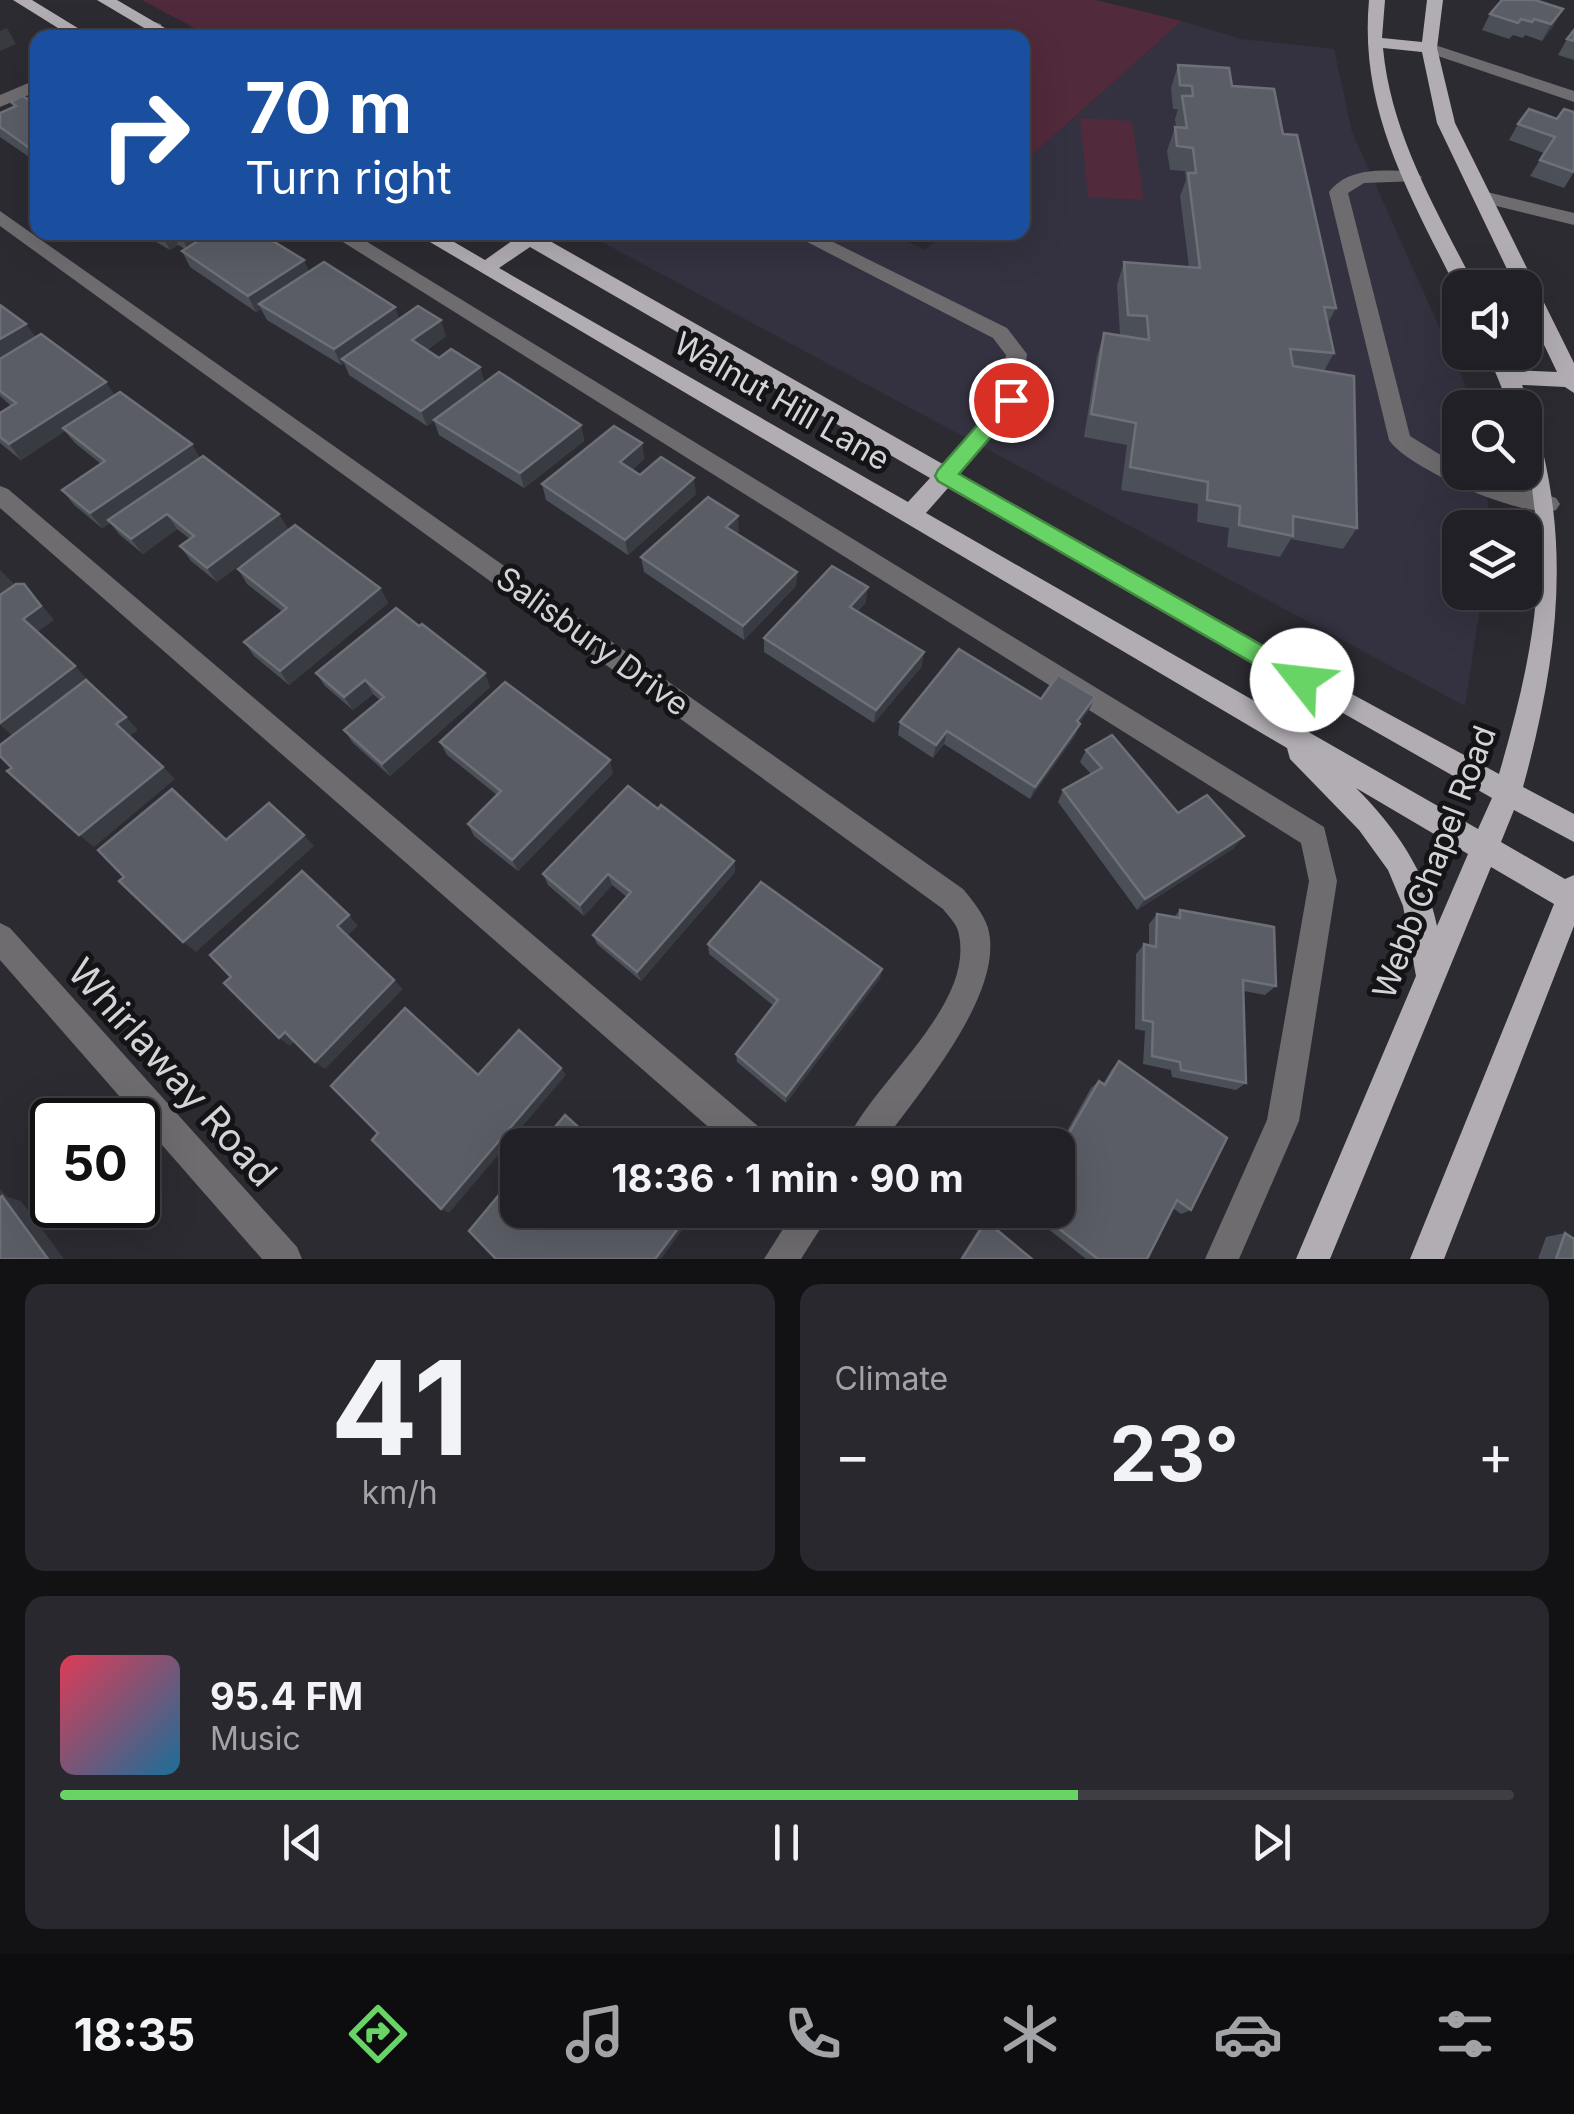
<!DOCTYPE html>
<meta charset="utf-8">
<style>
:root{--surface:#212026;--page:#29282e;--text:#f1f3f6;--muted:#a2a3a7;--line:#3e3e43;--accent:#68d465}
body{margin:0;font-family:Inter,sans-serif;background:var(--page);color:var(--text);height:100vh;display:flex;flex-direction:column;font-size:38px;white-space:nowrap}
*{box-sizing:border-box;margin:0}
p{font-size:32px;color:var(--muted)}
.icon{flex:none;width:55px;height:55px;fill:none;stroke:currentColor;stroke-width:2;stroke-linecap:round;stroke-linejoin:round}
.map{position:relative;height:1259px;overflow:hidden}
.drawer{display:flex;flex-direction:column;gap:25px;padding:25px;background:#121215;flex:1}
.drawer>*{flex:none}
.top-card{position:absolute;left:30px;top:30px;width:1000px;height:210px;border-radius:20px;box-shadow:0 10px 40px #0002,0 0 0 2px var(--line);background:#1a4fa0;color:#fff;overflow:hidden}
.buttons{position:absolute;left:1442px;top:270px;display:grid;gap:20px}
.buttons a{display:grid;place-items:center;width:100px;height:100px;border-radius:20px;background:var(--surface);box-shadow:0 10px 40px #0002,0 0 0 2px var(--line);font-size:50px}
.speed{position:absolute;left:30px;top:1098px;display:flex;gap:20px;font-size:50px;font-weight:700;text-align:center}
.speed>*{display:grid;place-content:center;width:130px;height:130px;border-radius:50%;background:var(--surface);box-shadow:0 10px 40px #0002,0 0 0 2px var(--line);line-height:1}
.speed .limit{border:5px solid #111;border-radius:15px;background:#fff;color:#111}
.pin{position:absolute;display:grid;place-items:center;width:85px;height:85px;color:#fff;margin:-42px;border:5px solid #fff;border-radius:50%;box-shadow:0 2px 10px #0007}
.me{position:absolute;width:110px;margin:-55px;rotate:299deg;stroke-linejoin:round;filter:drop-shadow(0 0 8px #0008)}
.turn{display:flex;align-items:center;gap:35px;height:210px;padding:0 50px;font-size:45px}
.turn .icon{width:130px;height:130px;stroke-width:2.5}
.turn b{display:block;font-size:70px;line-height:85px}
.big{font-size:75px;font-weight:700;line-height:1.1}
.drawer .tile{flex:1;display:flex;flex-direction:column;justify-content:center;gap:15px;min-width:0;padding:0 35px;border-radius:20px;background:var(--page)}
.drawer .dial{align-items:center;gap:0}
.dial b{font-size:130px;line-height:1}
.song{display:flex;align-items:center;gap:30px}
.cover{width:120px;height:120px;border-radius:15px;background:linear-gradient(135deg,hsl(350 70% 55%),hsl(200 70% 35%))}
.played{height:10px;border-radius:5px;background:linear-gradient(90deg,var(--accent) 70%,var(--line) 70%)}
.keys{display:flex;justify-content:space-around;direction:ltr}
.heat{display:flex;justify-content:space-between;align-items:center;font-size:55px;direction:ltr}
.drawer .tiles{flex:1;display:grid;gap:25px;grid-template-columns:1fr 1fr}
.tile:last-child{grid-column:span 2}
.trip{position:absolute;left:500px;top:1128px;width:575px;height:100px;border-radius:20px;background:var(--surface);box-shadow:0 10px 40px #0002,0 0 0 2px var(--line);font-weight:700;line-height:100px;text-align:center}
.tab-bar{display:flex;height:160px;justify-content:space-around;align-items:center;background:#0d0d0f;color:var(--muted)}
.tab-bar .icon{width:70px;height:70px}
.tab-bar .current{color:var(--accent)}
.tab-bar b{font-size:45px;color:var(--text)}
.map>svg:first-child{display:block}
.built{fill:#343240}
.green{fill:#512a3c}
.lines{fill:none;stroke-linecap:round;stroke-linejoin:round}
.minor{fill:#6f6c6f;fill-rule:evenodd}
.major{fill:#b2acb3;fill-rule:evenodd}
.wall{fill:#4b4f57}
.shaded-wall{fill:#393b42}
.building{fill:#5a5d65;stroke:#6d7077;stroke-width:2.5}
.route{fill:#68d465;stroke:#448a42;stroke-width:2.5}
.labels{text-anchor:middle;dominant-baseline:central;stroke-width:10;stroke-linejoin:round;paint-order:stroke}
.street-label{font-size:32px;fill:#d4d3d8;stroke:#141417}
.near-street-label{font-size:38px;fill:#d4d3d8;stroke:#141417}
</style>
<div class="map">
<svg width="1574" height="1259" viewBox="0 0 1574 1259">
<rect width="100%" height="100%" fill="#2c2b32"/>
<polygon class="built" points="1182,21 1241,39 1334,49 1352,132 1474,405 1460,408 1460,472 1484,473 1491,527 1460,528 1460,592 1482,593 1465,706 585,233 889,233 925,250 945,233 1022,232 1023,163"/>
<g class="green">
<polygon points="142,0 1096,0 1182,21 1023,163 1022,38 213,38"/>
<polygon points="1080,118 1132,121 1144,200 1088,197"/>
</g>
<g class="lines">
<g class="minor">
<polygon points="155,22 161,24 161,30 147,38 126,38"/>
<polygon points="1423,45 1435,45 1574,91 1574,102 1423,51"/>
<polygon points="38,79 38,91 0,107 0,95"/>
<path d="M1413,171l9,6 -3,4 -55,2 -16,10 62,243 50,31v5h13l83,26 4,6 -4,6c-31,10 -149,-42 -167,-70l-60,-248c21,-26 54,-21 84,-21z"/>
<polygon points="1483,191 1574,213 1574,225 1476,201 1474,197"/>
<path d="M0,211l963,678c10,12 20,24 25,39 18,65 -71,167 -107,217h-36c25,-61 129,-137 114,-210 -1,-10 -10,-18 -16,-26l-943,-683z"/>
<polygon points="327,232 351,232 1324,827 1337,881 1299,1121 1239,1259 1205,1259 1267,1120 1309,881 1301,843"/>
<polygon points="788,232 813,232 1007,328 1027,354 1022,400 954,481 938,481 935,475 1001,398 1006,355 993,338"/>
<polygon points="0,486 8,489 766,1133 770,1145 729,1145 0,508"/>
<polygon points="0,923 10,928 297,1247 302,1259 262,1259 0,960"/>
<polygon points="795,1210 832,1210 801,1259 764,1259"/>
</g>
<g class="major">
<polygon points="13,0 32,0 94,38 74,38"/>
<polygon points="97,0 117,0 182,38 161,38"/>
<path d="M1369,0h16l-3,38 40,4 5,-42h16l-6,48 18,75 119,240v30l-9,-6 -43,-2c52,134 40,260 1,402l51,27v28l-60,-32 -13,32 64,37 9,-4v51l-130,333h-34l144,-355 -63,-37 -161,392h-34l120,-283 -13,-70 -15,-36 -29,-40 -69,-71 -3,-11 -874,-516h24l48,28 31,-22 -6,-6h24l715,406 250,136c20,-69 38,-140 39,-213 0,-52 -13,-102 -13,-153h-15l-23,-56h21l7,18 42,2 -32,-67v-17h-9l-79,-165 -15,-71 -39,-4c8,87 54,163 93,240h-16v5l-4,-5c-47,-95 -97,-178 -87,-288zM530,247l400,231 -22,24 -409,-234zM948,488l544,310 -14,31 -552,-316zM1356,788l112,66 -31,72c-11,-55 -42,-99 -81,-138z"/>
</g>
</g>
<g class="wall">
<polygon points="1502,0 1554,25 1542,41 1525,35 1523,38 1513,35 1509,39 1482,30 1490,14"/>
<polygon points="1574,30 1574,60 1558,55 1567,39"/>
<polygon points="1178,65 1232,86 1283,134 1336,308 1328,323 1334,353 1324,371 1357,528 1343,549 1291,539 1280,557 1227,547 1229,528 1197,522 1198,504 1121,490 1127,445 1084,437 1097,356 1104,333 1120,335 1117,285 1124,262 1189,267 1180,196 1186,180 1185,171 1170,170 1167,151 1175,127 1176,127 1175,119 1178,109 1173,109 1171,88"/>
<polygon points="28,99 38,99 38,163 0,137 0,113 14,107 11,102"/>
<polygon points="1557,119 1574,172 1564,188 1530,176 1544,153 1509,140 1518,124"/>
<polygon points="139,232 281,232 283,238 275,243 309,272 400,319 446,336 427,350 484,382 581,425 584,441 524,488 439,435 434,421 427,426 349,375 344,363 341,365 267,320 261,309 256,312 190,267 182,251 185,249 178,245 170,250"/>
<polygon points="0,305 36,337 200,458 288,529 217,582 191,561 180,546 190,539 177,529 143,554 120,535 110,523 102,528 74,505 62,490 101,464 75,443 65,431 21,460 0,443 0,413 11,406 0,396"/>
<polygon points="642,443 644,459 632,470 640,475 696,494 628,555 546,500 542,484"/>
<polygon points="739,531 736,534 797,572 796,586 744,640 644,572 641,557"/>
<polygon points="238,569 380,588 388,603 289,685 254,656 244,642 283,612 247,584"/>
<polygon points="866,602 857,612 922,666 874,723 764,652 764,638"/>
<polygon points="316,673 490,687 390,776 353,743 344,730 380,700 373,694 353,710 325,686"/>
<polygon points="1095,697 1089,710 1079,723 1075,736 1030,799 944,744 933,758 898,735 900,722 1041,699"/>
<polygon points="440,742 613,773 518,871 474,836 468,824 497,795 447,755"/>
<polygon points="1086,750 1178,813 1234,848 1137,910 1058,802 1063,790 1091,774 1080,762"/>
<polygon points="658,809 734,861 735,872 641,981 597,944 593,935 627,897 612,885 584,916 548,885 543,874"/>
<polygon points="1180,910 1276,986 1265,995 1244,991 1246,1083 1236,1090 1172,1077 1171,1070 1143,1064 1145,1031 1135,1029 1136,954 1144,944 1149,945 1149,924 1157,914 1174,917"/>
<polygon points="708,944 882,969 880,978 786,1103 737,1062 736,1054 774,1006 709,954"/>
<polygon points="1119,1061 1191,1210 1181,1214 1173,1208 1147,1259 1086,1259 1027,1212 1028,1210 1058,1210 1058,1147 1091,1088 1099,1081 1103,1084 1112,1069"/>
<polygon points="986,1221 1032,1259 960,1259 981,1225"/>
<polygon points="1565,1233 1574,1259 1538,1259 1546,1237"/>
</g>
<g class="shaded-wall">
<polygon points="1563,9 1554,25 1542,41 1551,24"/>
<polygon points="7,28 16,44 0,51 0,31"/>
<polygon points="163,232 172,232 178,245 170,250 161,234"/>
<polygon points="187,232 223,232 189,252 181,236"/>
<polygon points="258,232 281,232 283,238 266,249"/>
<polygon points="304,260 311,276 259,304 261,309 256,312 248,296"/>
<polygon points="395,307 401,323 342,359 344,363 341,365 334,349"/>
<polygon points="441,320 446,336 418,356 412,340"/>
<polygon points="26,324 38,340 0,362 0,339"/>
<polygon points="480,367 485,383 427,426 421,411"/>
<polygon points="106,382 116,397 63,428 65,431 21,460 9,444"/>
<polygon points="581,425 584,441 524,488 520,473"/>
<polygon points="642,443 644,459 623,477 620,462"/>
<polygon points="192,444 201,460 102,528 90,513"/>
<polygon points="694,478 696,494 628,555 625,540"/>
<polygon points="167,514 177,529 143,554 131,539"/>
<polygon points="279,514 288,529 217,582 207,568"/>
<polygon points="738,516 739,531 727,542 726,527"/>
<polygon points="0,570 14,584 0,594"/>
<polygon points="797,572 796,586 744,640 743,626"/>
<polygon points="24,584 54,620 36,633 23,619"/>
<polygon points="868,587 866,602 848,621 850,607"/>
<polygon points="380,588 388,603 289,685 280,671"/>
<polygon points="924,652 922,666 874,723 876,710"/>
<polygon points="75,666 88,680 14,737 0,725 0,723"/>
<polygon points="485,673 490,687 390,776 382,764"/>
<polygon points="365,680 373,694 353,710 344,697"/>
<polygon points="1095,697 1089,710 1071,734 1077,721"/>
<polygon points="126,717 138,730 129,737 116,724"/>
<polygon points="1080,724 1075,736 1030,799 1035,787"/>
<polygon points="947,731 944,744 933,758 936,745"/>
<polygon points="610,760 613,773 518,871 512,860"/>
<polygon points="163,767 175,779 94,847 79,835"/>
<polygon points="304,835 314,846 196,952 183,942"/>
<polygon points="1244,836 1234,848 1137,910 1145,899"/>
<polygon points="734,861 735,872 641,981 637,972"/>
<polygon points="608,874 612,885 584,916 580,905"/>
<polygon points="349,915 358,926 347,936 337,926"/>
<polygon points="882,969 880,978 786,1103 786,1096"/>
<polygon points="394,980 403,989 325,1069 315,1062"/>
<polygon points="285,1032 296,1040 290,1046 279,1038"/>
<polygon points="561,1068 566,1075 449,1213 441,1209"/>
<polygon points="0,1189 7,1197 21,1201 64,1259 48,1259 0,1203"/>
<polygon points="692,1210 697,1210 661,1259 655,1259"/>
</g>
<g class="building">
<polygon points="1502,0 1535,0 1563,9 1551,24 1534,19 1532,22 1521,19 1518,23 1490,14"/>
<polygon points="1574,30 1574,41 1567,39"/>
<polygon points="1178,65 1229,68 1232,86 1274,89 1283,134 1297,135 1336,308 1324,307 1334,353 1290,349 1293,366 1354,376 1357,528 1293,516 1293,536 1239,525 1240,506 1207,500 1208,482 1130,467 1136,423 1091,414 1104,333 1149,340 1147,316 1128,315 1124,262 1200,268 1188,173 1196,173 1193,148 1177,146 1175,127 1187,128 1182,96 1193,96 1192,86 1180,85"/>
<polygon points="22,96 28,99 34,96 38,99 38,150 35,152 0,127 0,113 16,106 11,102"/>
<polygon points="1529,109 1557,119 1564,109 1574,112 1574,172 1540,160 1555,137 1518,124"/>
<polygon points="213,232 258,232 304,260 248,296 182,251"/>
<polygon points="324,262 395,307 334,349 259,304"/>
<polygon points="0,305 26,324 0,339"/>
<polygon points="418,306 441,320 412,340 439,358 451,349 480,367 421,411 342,359"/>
<polygon points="41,334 106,382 9,444 0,437 0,413 16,403 0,391 0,359"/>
<polygon points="499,372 581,425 520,473 434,420"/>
<polygon points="120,392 192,444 90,513 62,490 105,461 63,428"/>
<polygon points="614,426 642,443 620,462 640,475 661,457 694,478 625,540 542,484"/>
<polygon points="203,456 279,514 207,568 180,546 194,536 167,514 131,539 108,520"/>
<polygon points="708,497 738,516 726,527 797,572 743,626 641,557"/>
<polygon points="295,525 380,588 280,671 244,642 287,608 238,569"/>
<polygon points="832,566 868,587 850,607 924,652 876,710 764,638"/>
<polygon points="16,584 24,584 41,606 23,619 75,666 0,723 0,595"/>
<polygon points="396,608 419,626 422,624 485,673 382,764 344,730 384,697 365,680 344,697 316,673"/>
<polygon points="959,649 1041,699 1058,675 1095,697 1077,721 1080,724 1035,787 947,731 936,745 900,722"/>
<polygon points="86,680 126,717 116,724 163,767 79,835 7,771 12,768 0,756 0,745"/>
<polygon points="505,682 610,760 512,860 468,824 501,791 440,742"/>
<polygon points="1112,735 1178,813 1207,795 1244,836 1145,899 1063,790 1102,768 1086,750"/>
<polygon points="628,786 658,809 661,805 734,861 637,972 593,935 631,892 608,874 580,905 543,874"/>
<polygon points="172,789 226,840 269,803 304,835 183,942 119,881 124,877 98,850"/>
<polygon points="302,871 349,915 337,926 394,980 315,1062 285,1032 279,1038 224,983 231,977 210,955"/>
<polygon points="761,882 882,969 786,1096 736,1054 778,1000 708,944"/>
<polygon points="1180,910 1274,927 1276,986 1243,980 1246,1083 1181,1070 1180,1062 1152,1056 1153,1022 1143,1020 1144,944 1156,947 1157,914 1180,918"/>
<polygon points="405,1008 478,1075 519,1030 561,1068 441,1209 372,1140 378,1133 331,1086"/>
<polygon points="1119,1061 1227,1138 1191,1210 1177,1200 1147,1259 1098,1259 1035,1210 1058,1210 1058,1152 1099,1081 1105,1085"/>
<polygon points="565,1115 598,1145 540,1145"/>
<polygon points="518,1172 518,1210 692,1210 655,1259 496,1259 469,1231"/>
<polygon points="2,1196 48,1259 0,1259 0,1198"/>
<polygon points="986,1221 1032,1259 962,1259"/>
<polygon points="1565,1233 1574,1239 1574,1259 1556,1259"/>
</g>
<polygon class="route" points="1011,393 1021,400 1018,405 959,474 1311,673 1314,680 1311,687 1294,687 938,481 935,476 938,470 1004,395"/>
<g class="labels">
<g class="street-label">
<text transform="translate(782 401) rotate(30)">Walnut Hill Lane</text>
<text transform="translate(593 641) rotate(36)">Salisbury Drive</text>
<text transform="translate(1434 862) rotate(-69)">Webb Chapel Road</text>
</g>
<g class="near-street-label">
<text transform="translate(173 1072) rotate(48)">Whirlaway Road</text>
</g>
</g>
</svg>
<div class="buttons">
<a><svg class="icon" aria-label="sound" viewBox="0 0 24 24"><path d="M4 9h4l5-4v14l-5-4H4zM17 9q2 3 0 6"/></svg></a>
<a><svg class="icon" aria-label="search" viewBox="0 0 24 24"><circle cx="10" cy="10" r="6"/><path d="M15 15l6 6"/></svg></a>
<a><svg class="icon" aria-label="layers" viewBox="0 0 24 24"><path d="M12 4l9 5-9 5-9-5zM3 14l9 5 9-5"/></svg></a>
</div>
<div class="speed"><div class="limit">50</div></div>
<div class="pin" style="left:1011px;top:400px;background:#d93025"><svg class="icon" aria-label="arrive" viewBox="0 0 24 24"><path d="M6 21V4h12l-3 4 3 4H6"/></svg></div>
<svg class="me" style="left:1302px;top:680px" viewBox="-20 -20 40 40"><circle r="19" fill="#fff"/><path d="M0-13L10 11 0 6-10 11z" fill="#68d465"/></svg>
<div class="trip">18:36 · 1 min · 90 m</div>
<div class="top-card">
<div class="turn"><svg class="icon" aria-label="right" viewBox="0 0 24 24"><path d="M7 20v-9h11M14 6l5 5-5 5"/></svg><div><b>70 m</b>Turn right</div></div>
</div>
</div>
<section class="drawer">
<div class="tiles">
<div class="tile dial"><b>41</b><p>km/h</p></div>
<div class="tile"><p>Climate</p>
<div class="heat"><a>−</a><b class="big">23°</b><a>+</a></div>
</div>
<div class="tile">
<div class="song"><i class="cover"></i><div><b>95.4 FM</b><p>Music</p></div></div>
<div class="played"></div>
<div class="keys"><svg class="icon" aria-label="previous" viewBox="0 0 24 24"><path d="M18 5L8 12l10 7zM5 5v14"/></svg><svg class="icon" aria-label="pause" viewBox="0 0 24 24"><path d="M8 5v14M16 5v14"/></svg><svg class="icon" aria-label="next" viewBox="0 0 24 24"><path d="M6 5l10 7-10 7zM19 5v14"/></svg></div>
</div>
</div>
</section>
<nav class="tab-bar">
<b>18:35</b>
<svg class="icon current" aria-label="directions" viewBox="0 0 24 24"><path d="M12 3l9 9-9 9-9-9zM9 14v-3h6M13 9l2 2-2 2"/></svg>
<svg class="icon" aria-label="music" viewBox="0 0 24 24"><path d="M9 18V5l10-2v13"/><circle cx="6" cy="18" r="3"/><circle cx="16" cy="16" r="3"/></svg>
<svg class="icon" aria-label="phone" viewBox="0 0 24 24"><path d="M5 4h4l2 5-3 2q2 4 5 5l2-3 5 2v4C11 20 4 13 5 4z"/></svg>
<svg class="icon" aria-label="climate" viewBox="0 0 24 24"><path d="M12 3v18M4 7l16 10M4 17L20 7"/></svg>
<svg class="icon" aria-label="car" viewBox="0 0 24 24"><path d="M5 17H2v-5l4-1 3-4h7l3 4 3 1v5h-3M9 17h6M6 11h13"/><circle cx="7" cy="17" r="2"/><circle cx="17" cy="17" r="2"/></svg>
<svg class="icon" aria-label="filters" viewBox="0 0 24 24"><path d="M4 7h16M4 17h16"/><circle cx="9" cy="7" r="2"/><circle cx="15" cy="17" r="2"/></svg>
</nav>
